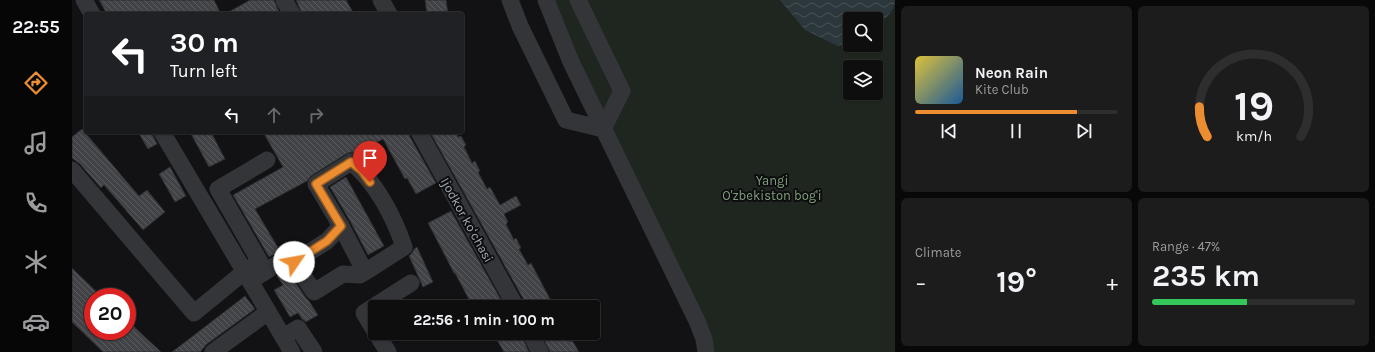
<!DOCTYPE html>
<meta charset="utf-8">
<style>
:root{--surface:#0e0e0f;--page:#1c1c1d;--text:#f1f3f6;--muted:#9b9c9e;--line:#2e2e2f;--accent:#ec8d31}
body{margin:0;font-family:Karla,sans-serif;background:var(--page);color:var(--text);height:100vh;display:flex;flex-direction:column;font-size:15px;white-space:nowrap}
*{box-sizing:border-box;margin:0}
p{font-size:13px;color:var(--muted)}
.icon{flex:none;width:22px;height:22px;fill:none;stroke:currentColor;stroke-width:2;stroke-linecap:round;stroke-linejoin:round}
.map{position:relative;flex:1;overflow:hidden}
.sheet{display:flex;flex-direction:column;gap:6px;padding:6px;background:#080808;width:480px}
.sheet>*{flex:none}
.banner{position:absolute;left:12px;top:12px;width:380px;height:122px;border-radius:4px;box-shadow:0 1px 3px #0004,0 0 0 1px var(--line);background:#202124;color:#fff;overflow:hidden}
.controls{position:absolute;left:771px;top:12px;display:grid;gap:8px}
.controls a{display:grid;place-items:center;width:40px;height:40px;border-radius:4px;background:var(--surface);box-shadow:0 1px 3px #0004,0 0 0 1px var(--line);font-size:20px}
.speed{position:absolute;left:12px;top:288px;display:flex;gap:8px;font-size:20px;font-weight:700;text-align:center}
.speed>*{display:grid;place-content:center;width:52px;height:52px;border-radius:50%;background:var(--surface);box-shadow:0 1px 3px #0004,0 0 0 1px var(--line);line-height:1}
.speed .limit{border:6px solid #d22;background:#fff;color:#111}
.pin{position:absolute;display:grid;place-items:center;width:34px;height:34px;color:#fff;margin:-41px -17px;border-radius:50% 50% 50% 0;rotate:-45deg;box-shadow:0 0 4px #0007}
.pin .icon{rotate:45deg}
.me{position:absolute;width:44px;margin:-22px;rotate:57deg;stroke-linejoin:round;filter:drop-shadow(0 0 3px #0008)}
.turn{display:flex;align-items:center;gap:14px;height:84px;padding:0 20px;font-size:18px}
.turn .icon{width:52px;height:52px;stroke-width:2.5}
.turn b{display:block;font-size:28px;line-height:34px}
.lanes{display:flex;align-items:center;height:38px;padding:0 20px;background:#0003;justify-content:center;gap:20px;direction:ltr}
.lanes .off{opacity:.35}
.big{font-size:30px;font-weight:700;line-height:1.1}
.sheet .tile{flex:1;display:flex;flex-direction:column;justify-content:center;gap:6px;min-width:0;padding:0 14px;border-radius:6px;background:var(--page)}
.sheet .dial{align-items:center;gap:0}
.dial svg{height:104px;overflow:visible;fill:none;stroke:var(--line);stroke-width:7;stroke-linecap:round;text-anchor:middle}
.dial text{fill:var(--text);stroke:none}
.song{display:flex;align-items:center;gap:12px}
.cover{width:48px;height:48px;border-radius:6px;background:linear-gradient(135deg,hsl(50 70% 55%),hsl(210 70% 35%))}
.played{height:4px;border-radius:2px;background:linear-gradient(90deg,var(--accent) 80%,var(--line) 80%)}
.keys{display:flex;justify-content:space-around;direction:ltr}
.heat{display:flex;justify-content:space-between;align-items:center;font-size:22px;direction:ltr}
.charge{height:6px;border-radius:3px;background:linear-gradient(90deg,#34c759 47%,var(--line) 0)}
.sheet .tiles{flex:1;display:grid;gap:6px;grid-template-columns:repeat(2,1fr)}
.trip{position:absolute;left:296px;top:300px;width:232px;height:40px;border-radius:4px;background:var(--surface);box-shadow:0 1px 3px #0004,0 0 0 1px var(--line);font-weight:700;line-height:40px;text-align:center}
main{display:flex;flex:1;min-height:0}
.menu{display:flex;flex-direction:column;width:72px;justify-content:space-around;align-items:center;background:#060606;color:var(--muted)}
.menu .icon{width:28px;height:28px}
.menu .selected{color:var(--accent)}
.menu b{font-size:18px;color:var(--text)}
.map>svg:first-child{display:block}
.park{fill:#1f261f;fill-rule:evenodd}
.water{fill:url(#water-waves)}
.building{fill:url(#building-back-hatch);stroke:#2c2d30}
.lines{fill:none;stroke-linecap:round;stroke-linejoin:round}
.minor{stroke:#333539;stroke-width:17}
.route-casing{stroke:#995c20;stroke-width:10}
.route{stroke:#ec8d31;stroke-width:7}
.labels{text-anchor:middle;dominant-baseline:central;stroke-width:4;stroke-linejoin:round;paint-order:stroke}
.park-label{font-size:13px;fill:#7f9f7b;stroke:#0d0d0f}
.street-label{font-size:13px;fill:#a4acb4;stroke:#0d0d0f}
</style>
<main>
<nav class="menu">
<b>22:55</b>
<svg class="icon selected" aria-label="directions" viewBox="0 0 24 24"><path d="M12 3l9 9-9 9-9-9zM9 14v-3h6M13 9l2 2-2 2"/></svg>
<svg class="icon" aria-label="music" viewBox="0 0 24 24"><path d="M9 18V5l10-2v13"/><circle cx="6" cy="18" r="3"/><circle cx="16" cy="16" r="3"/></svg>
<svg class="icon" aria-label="phone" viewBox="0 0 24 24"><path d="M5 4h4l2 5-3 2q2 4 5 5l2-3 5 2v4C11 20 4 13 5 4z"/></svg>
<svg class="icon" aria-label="climate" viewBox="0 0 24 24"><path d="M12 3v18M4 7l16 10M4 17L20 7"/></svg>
<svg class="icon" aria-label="car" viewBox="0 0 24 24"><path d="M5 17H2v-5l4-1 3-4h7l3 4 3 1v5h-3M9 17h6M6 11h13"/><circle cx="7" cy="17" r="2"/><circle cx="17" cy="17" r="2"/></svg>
</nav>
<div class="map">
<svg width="823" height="352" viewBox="0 0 823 352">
<defs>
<pattern id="water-waves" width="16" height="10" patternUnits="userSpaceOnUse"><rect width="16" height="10" fill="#2c373c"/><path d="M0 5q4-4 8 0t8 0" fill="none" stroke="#485156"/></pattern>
<pattern id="building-back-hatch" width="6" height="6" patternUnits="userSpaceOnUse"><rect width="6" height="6" fill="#414347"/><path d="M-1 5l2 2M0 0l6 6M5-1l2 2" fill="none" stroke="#595b5f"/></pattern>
</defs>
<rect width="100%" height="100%" fill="#121214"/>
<path class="park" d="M479,0h344v352h-182zM778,19h26v26h-26zM778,67h26v26h-26z"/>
<path class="water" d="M708,0h115c0,12 -11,19 -19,27v-8h-26v23l-12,4 -33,-16z"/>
<g class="building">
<polygon points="27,0 142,0 149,14 35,14"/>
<polygon points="178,0 202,0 208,14 153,14"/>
<polygon points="224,0 274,0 282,14 230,14"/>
<polygon points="353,0 374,0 376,14 355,14"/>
<polygon points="10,129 67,196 75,190 93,212 71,230 32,185 29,188 8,164 0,158 0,137"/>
<polygon points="66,132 79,132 85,144 76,149"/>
<polygon points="118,132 139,132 153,159 137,167"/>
<polygon points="191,132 337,132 338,137 364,183 344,194 335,178 333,179 311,139 284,154 279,152 274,154 239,176 235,181 183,209 208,251 197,257 161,195 211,167"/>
<polygon points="358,132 384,132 386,137 389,136 394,145 392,147 400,163 403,161 408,171 406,172 415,189 418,187 428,205 444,196 449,205 432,214 436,222 434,224 442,240 444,238 449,248 447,249 456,265 459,263 478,299 475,300 479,307 454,307 453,302"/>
<polygon points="98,167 114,196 103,202 87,174"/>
<polygon points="274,177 312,246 296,255 278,221 258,187"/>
<polygon points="379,211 433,307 401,307 383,273 382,273 356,223"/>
<polygon points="345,247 361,282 351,287 337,256 340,253 342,249"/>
<polygon points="0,268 30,297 21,297 21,331 55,331 55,320 89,352 31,352 0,322"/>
<polygon points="215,270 234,298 237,301 246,315 234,322 230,319 226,313 218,317 202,290 211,285 205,276"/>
<polygon points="173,296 183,309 135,344 128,352 100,352"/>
<polygon points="421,333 448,333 457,352 432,352"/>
<polygon points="469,333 493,333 498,342 500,340 507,352 478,352"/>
</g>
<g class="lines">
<g class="minor">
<polyline points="12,0 20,14"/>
<polyline points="212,0 220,14"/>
<polyline points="309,0 317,14"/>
<polyline points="438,0 448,26 494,120 531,129 550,91 506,0"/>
<polyline points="474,0 499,62 625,321 632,339 634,352"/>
<polyline points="90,132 220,352"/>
<polyline points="347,132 444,307"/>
<polyline points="0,170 122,313 172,272 188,262 146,189 195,160"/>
<polyline points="222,262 255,241 269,226"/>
<path d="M178,281l40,-25 24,36 29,-18 17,1 5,-3 39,-25c-10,-30 -28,-65 -53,-85l-35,22 25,42 24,46"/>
<polyline points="303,331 292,313 339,283"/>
<polyline points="304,333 316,352"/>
<polyline points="458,333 468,352"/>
<polyline points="211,337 226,328 242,352"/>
<polyline points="141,352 196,312"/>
</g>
</g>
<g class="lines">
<defs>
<polyline id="route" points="222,262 255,241 269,226 244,184 279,162 290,171 298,182"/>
</defs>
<use href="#route" class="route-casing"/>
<use href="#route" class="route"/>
</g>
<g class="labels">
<g class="park-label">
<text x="700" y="180">Yangi<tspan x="700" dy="15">O'zbekiston bog'i</tspan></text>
</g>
<g class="street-label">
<text transform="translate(395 220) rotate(61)">Ijodkor koʻchasi</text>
</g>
</g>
</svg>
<div class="controls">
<a><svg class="icon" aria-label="search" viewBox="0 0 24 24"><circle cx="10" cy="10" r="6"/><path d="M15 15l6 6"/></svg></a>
<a><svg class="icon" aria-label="layers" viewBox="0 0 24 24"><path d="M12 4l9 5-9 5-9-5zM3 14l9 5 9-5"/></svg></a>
</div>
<div class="speed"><div class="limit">20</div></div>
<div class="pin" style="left:298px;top:182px;background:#d93025"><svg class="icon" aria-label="arrive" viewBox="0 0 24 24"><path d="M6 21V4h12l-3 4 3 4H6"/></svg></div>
<svg class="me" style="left:222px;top:262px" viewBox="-20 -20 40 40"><circle r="19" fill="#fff"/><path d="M0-13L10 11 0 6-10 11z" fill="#ec8d31"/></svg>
<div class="trip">22:56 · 1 min · 100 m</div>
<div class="banner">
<div class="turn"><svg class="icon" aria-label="left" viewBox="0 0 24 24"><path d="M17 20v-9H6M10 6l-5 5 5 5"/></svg><div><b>30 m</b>Turn left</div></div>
<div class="lanes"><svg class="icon" aria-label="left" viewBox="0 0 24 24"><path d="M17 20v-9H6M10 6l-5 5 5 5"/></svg><svg class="icon off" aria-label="ahead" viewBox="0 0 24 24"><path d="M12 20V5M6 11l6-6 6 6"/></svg><svg class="icon off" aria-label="right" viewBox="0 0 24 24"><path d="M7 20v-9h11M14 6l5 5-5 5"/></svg></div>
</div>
</div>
<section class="sheet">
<div class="tiles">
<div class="tile">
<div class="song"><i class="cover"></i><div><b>Neon Rain</b><p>Kite Club</p></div></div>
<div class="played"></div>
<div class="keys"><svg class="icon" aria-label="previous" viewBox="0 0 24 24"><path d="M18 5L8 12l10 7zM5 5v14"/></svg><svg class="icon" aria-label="pause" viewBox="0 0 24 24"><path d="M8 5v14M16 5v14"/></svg><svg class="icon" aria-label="next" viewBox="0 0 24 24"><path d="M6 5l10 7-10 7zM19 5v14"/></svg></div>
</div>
<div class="tile dial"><svg viewBox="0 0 100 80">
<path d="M14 69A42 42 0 1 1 86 69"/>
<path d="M14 69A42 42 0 0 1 8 46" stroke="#ec8d31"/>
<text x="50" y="56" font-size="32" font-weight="700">19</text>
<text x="50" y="72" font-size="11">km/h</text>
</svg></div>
<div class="tile"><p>Climate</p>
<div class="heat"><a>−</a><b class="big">19°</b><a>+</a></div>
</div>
<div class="tile"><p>Range · 47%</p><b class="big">235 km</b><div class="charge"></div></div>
</div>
</section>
</main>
